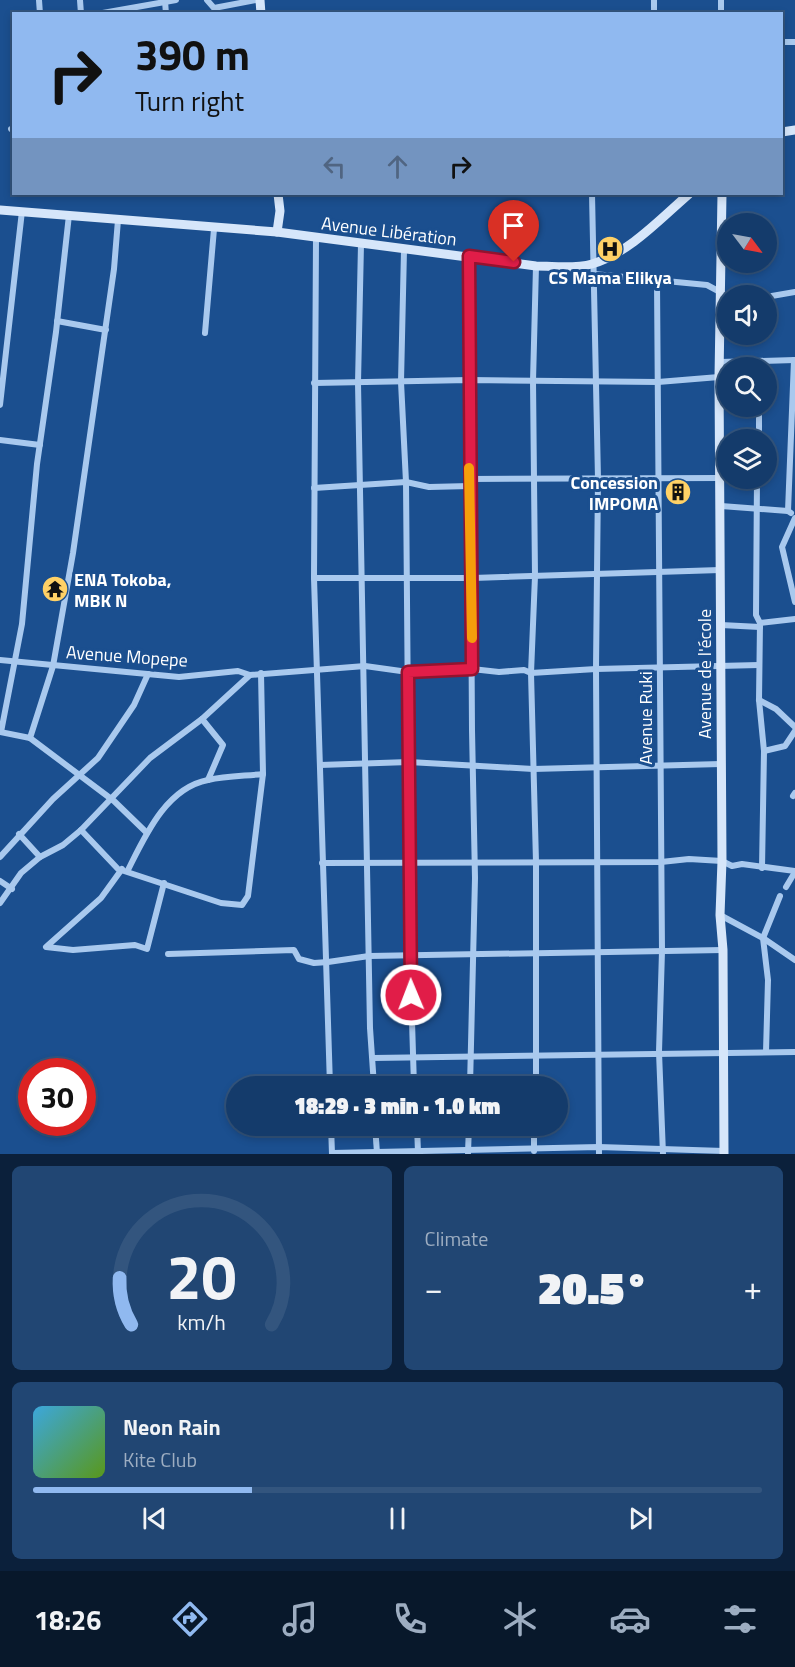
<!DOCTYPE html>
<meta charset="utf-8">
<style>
:root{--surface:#143b6b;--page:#214673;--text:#f1f3f6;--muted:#9dadc1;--line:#33557e;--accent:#90b9f0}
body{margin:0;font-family:"Titillium Web",sans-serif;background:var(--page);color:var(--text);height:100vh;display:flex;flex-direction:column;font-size:22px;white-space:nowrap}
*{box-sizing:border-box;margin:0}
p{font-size:20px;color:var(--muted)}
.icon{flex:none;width:33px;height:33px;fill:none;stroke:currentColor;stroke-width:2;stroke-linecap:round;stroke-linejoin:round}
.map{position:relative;height:1154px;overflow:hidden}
.panel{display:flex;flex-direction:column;gap:12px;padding:12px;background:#0b203b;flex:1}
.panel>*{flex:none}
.guide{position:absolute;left:12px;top:12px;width:771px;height:183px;border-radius:0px;box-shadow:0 3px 9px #0003,0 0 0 2px var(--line);background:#90b9f0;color:#111;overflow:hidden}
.needle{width:39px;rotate:122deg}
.buttons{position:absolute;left:717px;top:213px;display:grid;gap:12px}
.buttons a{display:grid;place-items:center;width:60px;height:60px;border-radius:50%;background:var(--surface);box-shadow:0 3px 9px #0003,0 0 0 2px var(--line);font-size:30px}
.speed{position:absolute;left:18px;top:1058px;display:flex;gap:12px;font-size:30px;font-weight:700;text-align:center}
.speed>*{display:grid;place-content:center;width:78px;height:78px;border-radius:50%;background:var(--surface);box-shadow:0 3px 9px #0003,0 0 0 2px var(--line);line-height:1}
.speed .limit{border:9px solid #d22;background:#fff;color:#111}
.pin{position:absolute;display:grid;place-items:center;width:51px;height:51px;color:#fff;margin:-62px -26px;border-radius:50% 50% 50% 0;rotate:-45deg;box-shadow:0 0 6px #0007}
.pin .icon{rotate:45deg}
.me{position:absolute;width:66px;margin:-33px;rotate:359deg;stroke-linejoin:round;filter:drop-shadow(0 0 4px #0008)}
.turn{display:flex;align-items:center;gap:21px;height:126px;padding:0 24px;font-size:27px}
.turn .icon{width:78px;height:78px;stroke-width:2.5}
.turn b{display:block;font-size:42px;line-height:51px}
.lanes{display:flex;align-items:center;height:57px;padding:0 24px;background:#0003;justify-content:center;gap:30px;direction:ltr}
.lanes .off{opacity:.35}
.big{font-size:45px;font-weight:800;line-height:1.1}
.panel .widget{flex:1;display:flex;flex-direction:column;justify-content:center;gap:9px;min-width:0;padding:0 21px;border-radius:9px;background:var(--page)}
.panel .dial{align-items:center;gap:0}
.dial svg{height:156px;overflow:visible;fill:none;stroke:var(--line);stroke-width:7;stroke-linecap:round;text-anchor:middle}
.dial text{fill:var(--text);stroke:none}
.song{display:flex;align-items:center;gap:18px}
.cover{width:72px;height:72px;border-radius:9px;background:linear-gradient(135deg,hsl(200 70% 55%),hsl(90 70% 35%))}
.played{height:6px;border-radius:3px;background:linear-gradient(90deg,var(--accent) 30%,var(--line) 30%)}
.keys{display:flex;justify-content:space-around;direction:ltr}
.heat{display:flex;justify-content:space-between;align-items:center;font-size:33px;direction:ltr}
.panel .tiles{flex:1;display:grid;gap:12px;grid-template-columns:1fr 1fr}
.widget:last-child{grid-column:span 2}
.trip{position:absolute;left:226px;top:1076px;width:342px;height:60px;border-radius:30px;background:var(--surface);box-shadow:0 3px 9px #0003,0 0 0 2px var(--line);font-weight:800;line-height:60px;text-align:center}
.dock{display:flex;height:96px;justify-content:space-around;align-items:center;background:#08182b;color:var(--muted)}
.dock .icon{width:42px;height:42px}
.dock .active{color:var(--accent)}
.dock b{font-size:27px;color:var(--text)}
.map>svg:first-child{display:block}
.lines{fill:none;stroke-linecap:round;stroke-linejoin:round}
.street{stroke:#a9c9ee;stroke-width:6}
.secondary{stroke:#d6e6fa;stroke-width:9}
.route-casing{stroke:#92132f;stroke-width:15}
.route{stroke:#e11d48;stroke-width:10}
.slow{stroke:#f59e0b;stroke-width:10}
.labels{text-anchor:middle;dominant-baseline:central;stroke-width:6;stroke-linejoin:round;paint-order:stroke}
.street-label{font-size:18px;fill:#fff;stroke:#1b4f8f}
.poi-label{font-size:18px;font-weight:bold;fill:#fff;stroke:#1b4f8f}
</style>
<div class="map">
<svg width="795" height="1154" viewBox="0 0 795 1154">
<rect width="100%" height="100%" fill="#1b4f8f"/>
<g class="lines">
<g class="street">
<polyline points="39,0 40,14"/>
<polyline points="80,0 81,14"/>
<polyline points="207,0 214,8 256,0"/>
<polyline points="654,0 654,14"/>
<polyline points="721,0 721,14"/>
<polyline points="165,1 166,14"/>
<polyline points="97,14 176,0"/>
<polyline points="782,42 795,42"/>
<polyline points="11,129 14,128"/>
<polyline points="592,194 598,479 596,669 599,1154"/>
<polyline points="118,220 114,269 73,553 53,666 30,738 114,801 147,833"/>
<polyline points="316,239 314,578 330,1086"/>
<polyline points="361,244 358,383 370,1028 374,1086"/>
<polyline points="404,250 401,382 406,482 410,956 414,1086"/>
<polyline points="469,256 472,730 475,878 470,1086"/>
<polyline points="594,274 707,285 720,292"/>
<polyline points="657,282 662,951 659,1052 663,1154"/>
<polyline points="766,297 795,292"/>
<polyline points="57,321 106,330"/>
<polyline points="205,333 214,229"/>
<polyline points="720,362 795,360"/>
<polyline points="314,383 469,380 658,382 719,377"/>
<polyline points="0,405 22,211"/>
<polyline points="0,440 40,445"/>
<polyline points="759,440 759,406"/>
<polyline points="757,478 756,615 760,623"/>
<polyline points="469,479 720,478"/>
<polyline points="314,488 406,482 429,487 470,486"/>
<polyline points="721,506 788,511 791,513"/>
<polyline points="788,511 794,360"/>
<polyline points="795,518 782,547 795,602"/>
<polyline points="314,578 473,578 720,570"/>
<polyline points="795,619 760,623 759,700 764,751 785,746 795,731"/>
<polyline points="721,625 760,627"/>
<polyline points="0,660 179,677 238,671 250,675"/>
<polyline points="759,700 776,709 795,727"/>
<polyline points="202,719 223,745 208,780"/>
<polyline points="0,732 30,738"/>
<polyline points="1,732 22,624 37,464 56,332 69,215"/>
<polyline points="320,765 409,762 533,769 721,764"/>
<polyline points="793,796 795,793"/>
<polyline points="81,830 118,869 221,903 242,905 248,896 263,774 261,673"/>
<polyline points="19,834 40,857"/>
<polyline points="0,857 53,799 98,758 134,705 148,674"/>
<polyline points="322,863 661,862 689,859 722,861 732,866 742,864 795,871"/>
<polyline points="762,868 764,751"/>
<polyline points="122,869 101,898 46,947 73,950 135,945 147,949 164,883"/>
<path d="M128,870c17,-34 38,-82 80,-90 18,-4 37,-4 55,-6"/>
<polyline points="0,881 12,889"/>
<polyline points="786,887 795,872"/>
<polyline points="0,903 21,873 40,857 63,845 81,830 150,758 202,719 250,675 365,666 408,672 472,669 499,672 524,670 531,673 596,669 759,665"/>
<polyline points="720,915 763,938 795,960"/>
<polyline points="168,954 294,950 299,959 314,963 328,962 369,956 723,950"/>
<polyline points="766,1052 768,980 763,938 780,896"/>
<polyline points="373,1058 795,1052"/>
<polyline points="536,1086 536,862 531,673 535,576 533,381 536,266"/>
<polyline points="331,1125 332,1154"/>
<polyline points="375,1125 377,1153"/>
<polyline points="417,1125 418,1153"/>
<polyline points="534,1151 534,1125"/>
<polyline points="332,1153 599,1147 724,1151"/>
<polyline points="468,1153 469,1125"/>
</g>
<g class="secondary">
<polyline points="260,0 261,14"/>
<polyline points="782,132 795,130"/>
<polyline points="722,194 719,377 722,861 720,915 723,950 724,1154"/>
<path d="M0,210l277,22 259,34c19,0 38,3 56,-2 37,-11 68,-45 97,-70"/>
<polyline points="277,232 280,211 278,194"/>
</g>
</g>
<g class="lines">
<defs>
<polyline id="route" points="411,995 408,672 472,669 469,256 514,262"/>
</defs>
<use href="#route" class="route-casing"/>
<use href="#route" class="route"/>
<polyline class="slow" points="469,468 472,638"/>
</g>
<defs>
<symbol id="hospital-disc" viewBox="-11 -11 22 22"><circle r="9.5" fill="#ffd166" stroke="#1b4f8f"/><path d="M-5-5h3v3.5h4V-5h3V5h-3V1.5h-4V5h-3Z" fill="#111"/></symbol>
<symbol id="building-disc" viewBox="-11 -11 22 22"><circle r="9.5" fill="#ffd166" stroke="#1b4f8f"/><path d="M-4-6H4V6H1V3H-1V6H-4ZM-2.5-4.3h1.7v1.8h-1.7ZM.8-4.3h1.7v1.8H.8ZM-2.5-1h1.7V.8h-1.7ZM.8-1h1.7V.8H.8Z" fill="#111"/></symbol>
<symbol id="temple-disc" viewBox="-11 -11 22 22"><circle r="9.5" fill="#ffd166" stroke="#1b4f8f"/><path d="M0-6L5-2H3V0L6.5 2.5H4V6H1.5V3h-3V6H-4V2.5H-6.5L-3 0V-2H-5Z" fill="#111"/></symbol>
</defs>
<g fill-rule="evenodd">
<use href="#hospital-disc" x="595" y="234" width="30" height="30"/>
<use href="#building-disc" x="663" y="477" width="30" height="30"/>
<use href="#temple-disc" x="40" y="574" width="30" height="30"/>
</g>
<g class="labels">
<g class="street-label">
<text transform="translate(389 231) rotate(7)">Avenue Libération</text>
<text transform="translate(127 656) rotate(4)">Avenue Mopepe</text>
<text transform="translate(704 674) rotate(-90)">Avenue de l'école</text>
<text transform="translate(645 718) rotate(-90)">Avenue Ruki</text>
</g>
<g class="poi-label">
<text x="610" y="277">CS Mama Elikya</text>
<text x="658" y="482" text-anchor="end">Concession<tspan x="658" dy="21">IMPOMA</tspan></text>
<text x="74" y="579" text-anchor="start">ENA Tokoba,<tspan x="74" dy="21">MBK N</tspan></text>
</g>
</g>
</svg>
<div class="buttons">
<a><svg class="needle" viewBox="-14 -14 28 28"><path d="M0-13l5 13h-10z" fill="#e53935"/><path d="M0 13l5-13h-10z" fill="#9dadc1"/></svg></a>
<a><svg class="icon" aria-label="sound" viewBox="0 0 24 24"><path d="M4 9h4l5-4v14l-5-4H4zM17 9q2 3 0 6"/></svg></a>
<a><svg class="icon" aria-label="search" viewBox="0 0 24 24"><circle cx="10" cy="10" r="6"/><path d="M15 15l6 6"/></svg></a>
<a><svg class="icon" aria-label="layers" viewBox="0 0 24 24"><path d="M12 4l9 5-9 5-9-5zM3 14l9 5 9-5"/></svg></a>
</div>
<div class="speed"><div class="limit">30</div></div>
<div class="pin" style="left:514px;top:262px;background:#d93025"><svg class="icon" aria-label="arrive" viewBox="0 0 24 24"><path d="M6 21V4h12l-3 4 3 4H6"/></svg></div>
<svg class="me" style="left:411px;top:995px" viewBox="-20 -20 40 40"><circle r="17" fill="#e11d48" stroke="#fff" stroke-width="3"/><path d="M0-11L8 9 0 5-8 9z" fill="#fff"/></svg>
<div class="trip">18:29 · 3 min · 1.0 km</div>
<div class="guide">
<div class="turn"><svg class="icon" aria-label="right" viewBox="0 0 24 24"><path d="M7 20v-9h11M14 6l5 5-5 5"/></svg><div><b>390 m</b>Turn right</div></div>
<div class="lanes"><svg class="icon off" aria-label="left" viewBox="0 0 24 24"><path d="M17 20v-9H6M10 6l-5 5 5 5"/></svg><svg class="icon off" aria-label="ahead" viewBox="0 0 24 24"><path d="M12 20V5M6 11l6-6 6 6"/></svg><svg class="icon" aria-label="right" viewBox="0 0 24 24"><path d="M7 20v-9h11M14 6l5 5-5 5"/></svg></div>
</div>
</div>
<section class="panel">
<div class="tiles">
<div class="widget dial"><svg viewBox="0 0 100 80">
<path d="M14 69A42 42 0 1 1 86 69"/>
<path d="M14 69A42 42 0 0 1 8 45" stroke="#90b9f0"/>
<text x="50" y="56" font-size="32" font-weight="700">20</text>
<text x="50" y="72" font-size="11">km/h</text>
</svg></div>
<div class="widget"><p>Climate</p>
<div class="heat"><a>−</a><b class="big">20.5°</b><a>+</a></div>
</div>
<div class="widget">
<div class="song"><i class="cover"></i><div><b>Neon Rain</b><p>Kite Club</p></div></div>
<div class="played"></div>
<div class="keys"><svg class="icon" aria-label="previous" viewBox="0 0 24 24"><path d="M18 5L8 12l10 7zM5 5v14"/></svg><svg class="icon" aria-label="pause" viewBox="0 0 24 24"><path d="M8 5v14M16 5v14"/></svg><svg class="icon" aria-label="next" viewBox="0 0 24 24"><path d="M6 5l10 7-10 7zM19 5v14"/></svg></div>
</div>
</div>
</section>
<nav class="dock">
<b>18:26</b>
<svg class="icon active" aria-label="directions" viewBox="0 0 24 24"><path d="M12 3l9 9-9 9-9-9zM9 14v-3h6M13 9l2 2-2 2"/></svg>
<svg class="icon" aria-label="music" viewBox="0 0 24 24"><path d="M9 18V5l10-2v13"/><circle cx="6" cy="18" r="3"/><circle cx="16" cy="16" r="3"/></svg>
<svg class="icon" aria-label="phone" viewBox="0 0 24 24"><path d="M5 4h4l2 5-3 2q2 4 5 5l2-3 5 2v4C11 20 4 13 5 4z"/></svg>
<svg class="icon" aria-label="climate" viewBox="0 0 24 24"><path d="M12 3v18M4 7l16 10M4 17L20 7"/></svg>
<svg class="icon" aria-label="car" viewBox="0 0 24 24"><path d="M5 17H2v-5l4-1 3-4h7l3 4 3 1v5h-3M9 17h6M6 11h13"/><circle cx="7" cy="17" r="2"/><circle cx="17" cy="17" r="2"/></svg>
<svg class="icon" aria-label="filters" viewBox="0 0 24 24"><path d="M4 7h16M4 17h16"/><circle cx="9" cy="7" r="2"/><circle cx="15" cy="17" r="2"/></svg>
</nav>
